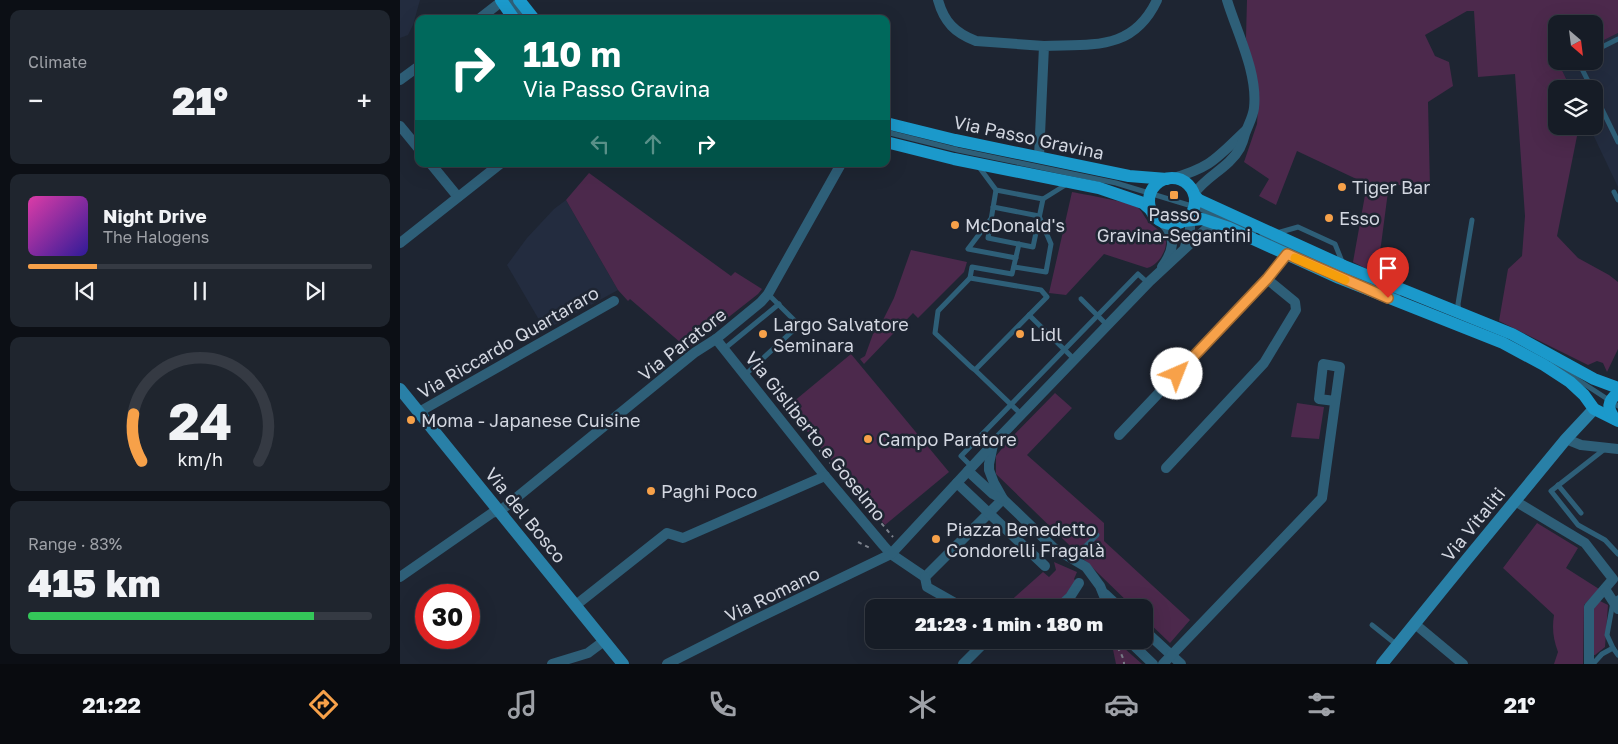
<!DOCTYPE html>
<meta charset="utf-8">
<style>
:root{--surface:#161c26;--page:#1f252e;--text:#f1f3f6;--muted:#9ea1a7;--line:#353a43;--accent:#f7a149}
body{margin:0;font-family:"Golos Text",sans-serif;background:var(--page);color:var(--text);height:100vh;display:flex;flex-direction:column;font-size:19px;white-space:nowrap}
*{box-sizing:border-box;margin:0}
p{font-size:16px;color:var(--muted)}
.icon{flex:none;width:28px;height:28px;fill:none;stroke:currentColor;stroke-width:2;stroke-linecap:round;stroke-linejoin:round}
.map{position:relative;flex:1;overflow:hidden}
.details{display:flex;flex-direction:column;gap:10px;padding:10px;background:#0c0f15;width:400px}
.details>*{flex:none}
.top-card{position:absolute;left:15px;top:15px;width:475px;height:152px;border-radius:10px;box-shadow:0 5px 20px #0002,0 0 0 1px var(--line);background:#00695c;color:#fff;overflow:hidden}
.needle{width:32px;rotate:152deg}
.tools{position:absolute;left:1148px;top:15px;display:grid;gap:10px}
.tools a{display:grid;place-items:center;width:55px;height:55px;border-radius:10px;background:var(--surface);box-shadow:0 5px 20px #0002,0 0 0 1px var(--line);font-size:25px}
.speed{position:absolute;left:15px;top:584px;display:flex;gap:10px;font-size:25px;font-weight:700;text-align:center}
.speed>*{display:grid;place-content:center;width:65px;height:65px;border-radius:50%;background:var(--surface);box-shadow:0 5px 20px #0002,0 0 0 1px var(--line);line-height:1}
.speed .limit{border:8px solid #d22;background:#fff;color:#111}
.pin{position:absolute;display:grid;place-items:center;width:42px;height:42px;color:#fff;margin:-51px -21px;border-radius:50% 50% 50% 0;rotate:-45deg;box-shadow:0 0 5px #0007}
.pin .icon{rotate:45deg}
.me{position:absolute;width:55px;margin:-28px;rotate:44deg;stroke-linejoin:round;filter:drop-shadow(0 0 4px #0008)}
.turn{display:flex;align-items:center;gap:18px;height:105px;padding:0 25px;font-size:22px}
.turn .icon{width:65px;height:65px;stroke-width:2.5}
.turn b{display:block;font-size:35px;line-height:42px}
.lanes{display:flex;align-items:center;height:48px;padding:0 25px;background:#0003;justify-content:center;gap:25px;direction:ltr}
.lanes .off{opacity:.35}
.big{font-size:38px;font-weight:800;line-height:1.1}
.details .widget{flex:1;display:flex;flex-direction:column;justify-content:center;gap:8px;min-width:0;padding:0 18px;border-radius:10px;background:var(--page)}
.details .dial{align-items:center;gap:0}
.dial svg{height:130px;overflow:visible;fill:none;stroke:var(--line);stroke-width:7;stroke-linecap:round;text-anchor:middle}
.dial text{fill:var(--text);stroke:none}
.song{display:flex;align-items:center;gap:15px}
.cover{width:60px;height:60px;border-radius:8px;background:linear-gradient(135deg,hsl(320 70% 55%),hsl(250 70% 35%))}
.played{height:5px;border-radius:2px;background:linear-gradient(90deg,var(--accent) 20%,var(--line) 20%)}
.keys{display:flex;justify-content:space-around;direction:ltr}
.heat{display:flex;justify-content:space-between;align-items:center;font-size:28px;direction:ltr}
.charge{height:8px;border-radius:4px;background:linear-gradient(90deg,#34c759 83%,var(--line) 0)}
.trip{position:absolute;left:465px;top:599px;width:288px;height:50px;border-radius:10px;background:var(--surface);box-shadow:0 5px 20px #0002,0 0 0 1px var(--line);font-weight:800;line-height:50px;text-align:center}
.menu{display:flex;height:80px;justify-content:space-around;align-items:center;background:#090b0f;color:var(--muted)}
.menu .icon{width:35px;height:35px}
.menu .on{color:var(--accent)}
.menu b{font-size:22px;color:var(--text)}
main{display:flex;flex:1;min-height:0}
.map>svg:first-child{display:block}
.built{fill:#232c3f}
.green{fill:#4c294c}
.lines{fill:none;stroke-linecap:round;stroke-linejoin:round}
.path{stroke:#7d828d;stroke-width:2;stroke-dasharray:4 4;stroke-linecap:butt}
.lane{stroke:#2e5f78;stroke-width:5}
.street{stroke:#2e5f78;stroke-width:10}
.secondary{stroke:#2980a7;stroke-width:12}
.primary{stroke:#1b99cb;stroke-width:12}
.route-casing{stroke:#a1692f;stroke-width:12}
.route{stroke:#f7a149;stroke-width:9}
.slow{stroke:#f59e0b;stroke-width:9}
.poi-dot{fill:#f7a149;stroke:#1e2532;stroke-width:2}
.labels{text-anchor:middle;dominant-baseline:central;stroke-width:5;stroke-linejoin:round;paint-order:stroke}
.street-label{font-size:18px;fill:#d3d7e1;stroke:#1e2532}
.poi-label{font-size:18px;fill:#d3d7e1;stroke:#1e2532;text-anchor:start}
</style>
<main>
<section class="details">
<div class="widget"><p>Climate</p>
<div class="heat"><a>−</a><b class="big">21°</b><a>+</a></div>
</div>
<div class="widget">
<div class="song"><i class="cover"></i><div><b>Night Drive</b><p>The Halogens</p></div></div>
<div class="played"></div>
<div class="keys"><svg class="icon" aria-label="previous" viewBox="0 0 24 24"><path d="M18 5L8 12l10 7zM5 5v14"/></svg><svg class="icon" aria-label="pause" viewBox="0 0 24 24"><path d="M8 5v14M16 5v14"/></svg><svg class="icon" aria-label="next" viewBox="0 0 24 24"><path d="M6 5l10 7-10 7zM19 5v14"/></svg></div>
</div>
<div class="widget dial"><svg viewBox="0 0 100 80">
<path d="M14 69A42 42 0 1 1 86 69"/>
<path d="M14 69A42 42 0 0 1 9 40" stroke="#f7a149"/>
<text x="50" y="56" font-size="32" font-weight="700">24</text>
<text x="50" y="72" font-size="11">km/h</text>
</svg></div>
<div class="widget"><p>Range · 83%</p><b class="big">415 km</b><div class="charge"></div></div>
</section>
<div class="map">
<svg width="1218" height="664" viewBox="0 0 1218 664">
<rect width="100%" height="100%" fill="#1e2532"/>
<g class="built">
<polygon points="0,0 20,0 13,25 8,35 0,38"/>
<polygon points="1218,33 1218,187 1189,126 1194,126 1194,89 1171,89 1158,62 1194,61 1194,45"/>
<polygon points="166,200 218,290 145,330 107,265 127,238 154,209"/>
</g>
<g class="green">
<polygon points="847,0 1218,0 1218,33 1194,45 1194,24 1156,24 1156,61 1160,61 1158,62 1171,89 1156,89 1156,126 1179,126 1157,236 1178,258 1209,275 1218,282 1218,349 1207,372 1203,363 1197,361 1188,365 1099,321 1108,269 1122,256 1125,216 1115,74 1078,77 1074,11 1067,11 1025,35 1035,56 1049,62 1053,86 1028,102 1030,188 989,184 981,245 975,273 953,262 967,184 897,151 876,205 859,196 869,179 844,162 857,124 858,109 846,38"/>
<polygon points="189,173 331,276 335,272 362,289 358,294 288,349 230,299 228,301 218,290 166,200"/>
<path d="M672,192c14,3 54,9 65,15 6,4 8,13 15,18 9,7 17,10 13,24 -3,8 -9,17 -18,19l-43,-14 -38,41 -17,-2z"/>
<polygon points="511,250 567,262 564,272 518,318 513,313 464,364 460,359 465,356 473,334 482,322 494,298"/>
<polygon points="451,354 549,472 485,525 387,407"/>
<polygon points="655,393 672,408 627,455 704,523 704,541 790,620 770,643 744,618 744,608 733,607 596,474 596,456 608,441"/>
<polygon points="897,403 924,407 919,439 891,437"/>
<path d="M1137,523l41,25 -12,20 33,21 -15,16 -1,59h-29l4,-12c-5,-13 -6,-24 -4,-37l-51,-47z"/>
<polygon points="654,562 677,572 674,579 676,582 658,604 652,607 612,607 607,604 643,572 649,577 656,570"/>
<polygon points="1200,601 1208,605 1205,647 1195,655 1192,655 1193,607"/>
<polygon points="711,640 715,640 742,664 716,664"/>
</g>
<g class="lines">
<g class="path">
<polyline points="409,438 493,537"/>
<polyline points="458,542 472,549"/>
<path d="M714,640c3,8 10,16 10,24"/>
</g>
<g class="lane">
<polyline points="110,0 124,19"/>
<polyline points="1194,51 1218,39"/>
<polyline points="1178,61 1192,89"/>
<polyline points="1194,93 1218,142"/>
<polyline points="486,132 558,150 716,183 795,207 854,232"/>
<polyline points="579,167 596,190 643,199 667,184"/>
<polyline points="596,190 588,238 633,247 643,199"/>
<polyline points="1214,192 1218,200"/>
<polyline points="593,207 639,216 651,244 646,272 614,267"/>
<polyline points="590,220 568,249 616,258"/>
<polyline points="877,233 898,227 935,244 943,264"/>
<polyline points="862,235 942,272 998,295"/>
<polyline points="570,278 572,267 612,274 619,244"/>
<polyline points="681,299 707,325"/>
<polyline points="1059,312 1058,304 1072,220"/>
<polyline points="629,315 675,360"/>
<polyline points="324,349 379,304"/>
<polyline points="1152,363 1218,406"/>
<polyline points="575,370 647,297 641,290 570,278 538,311 535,333 571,367 575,370 622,415"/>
<polyline points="345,375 399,325 368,294"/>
<polyline points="1206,448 1151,491 1178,525 1205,540 1218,554"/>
<polyline points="572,467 561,456 738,274 748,283"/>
<polyline points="1158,485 1181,513"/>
<polyline points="672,559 697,535"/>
<polyline points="972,625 997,645"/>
<polyline points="1213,648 1207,635 1213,602 1218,598"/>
<polyline points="1193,664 1202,654 1213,648 1218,655"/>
</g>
<g class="street">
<path d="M538,0c6,22 17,33 38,41l68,5"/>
<polyline points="79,19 102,1"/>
<polyline points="0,80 19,66"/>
<polyline points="0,126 19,149"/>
<path d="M639,157l5,-111c49,-2 89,5 113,-46"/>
<polyline points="31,164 58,197"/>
<path d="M770,179c40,-11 46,-20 75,-48"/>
<path d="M794,194c12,-18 35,-26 46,-46 2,-4 4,-10 5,-14 3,-9 8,-17 9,-26 4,-35 -17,-75 -27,-108"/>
<polyline points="0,243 100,164"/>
<polyline points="785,247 790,230 790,216"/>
<path d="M762,267c11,-15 15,-29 1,-44"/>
<polyline points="316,339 425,476 483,545 491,554 525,577 603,499"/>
<polyline points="19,412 214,301"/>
<polyline points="719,435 867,279 887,254"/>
<polyline points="1166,439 1181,445 1218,449"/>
<polyline points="593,445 589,464 589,470 594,483 603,499 654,548 686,567 700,586 709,608"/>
<polyline points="766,468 864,363 896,310 895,302 867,279"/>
<polyline points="568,471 593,494 602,499"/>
<polyline points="557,483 645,566"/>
<polyline points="1115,501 1185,543 1213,579 1189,607 1189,664"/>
<polyline points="0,577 92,513 100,511 294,353 316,339 361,302 368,294 441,164"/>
<polyline points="525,577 527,587 564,608"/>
<polyline points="1205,589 1218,609"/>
<polyline points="705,594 720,608"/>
<polyline points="176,605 267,533 283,538 425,476"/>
<polyline points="658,608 670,597 679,583"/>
<polyline points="1015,624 1063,664"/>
<polyline points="744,630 781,664"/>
<polyline points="728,640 753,664"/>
<polyline points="152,664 188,653 204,641"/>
<polyline points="267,664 346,624 491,554 593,444 750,281 805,230 822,228"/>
<polyline points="563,664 587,640"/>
<polyline points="763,664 922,498 940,367 923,364 919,399 935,401"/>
</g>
<g class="secondary">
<polyline points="0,389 223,664"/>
<polyline points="982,664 1068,558 1166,439 1194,409"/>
</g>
<g class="primary">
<polyline points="101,0 114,19"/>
<polyline points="119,0 134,19"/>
<polyline points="486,123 555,140 729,176 767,179"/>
<polyline points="486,142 554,159 699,188 743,203 751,210"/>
<circle cx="772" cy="201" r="23"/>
<polyline points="795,196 799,200 944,266 1112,334 1194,379 1218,388"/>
<polyline points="784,221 802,219 829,228 939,278 1103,343 1144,365 1170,382 1184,395 1194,409 1218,421"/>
<path d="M1215,419c-8,-10 -8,-18 3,-26"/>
</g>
</g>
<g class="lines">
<defs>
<polyline id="route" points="777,374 867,279 887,254 988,298"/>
</defs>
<use href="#route" class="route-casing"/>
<use href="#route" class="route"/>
<polyline class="slow" points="895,258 945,280"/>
</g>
<g class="poi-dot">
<circle cx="942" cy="187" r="5"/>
<rect x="769" y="190" width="10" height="10" rx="2.5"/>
<circle cx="929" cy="218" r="5"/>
<circle cx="555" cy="225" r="5"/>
<circle cx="363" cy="334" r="5"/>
<circle cx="620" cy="334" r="5"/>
<circle cx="11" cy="420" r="5"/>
<circle cx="468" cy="439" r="5"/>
<circle cx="251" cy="491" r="5"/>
<circle cx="536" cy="539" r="5"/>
</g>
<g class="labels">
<g class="street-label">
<text transform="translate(629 137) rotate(12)">Via Passo Gravina</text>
<text transform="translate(108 342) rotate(-30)">Via Riccardo Quartararo</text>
<text transform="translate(282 344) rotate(-38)">Via Paratore</text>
<text transform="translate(416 436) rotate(51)">Via Gisliberto e Goselmo</text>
<text transform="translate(126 515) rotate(51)">Via del Bosco</text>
<text transform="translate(1073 524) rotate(-51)">Via Vitaliti</text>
<text transform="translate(372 594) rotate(-26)">Via Romano</text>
</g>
<g class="poi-label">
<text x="952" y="187">Tiger Bar</text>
<text x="774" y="214" text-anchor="middle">Passo<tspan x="774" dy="21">Gravina-Segantini</tspan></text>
<text x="939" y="218">Esso</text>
<text x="565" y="225">McDonald's</text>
<text x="373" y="324">Largo Salvatore<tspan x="373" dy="21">Seminara</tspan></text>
<text x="630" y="334">Lidl</text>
<text x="21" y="420">Moma - Japanese Cuisine</text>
<text x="478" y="439">Campo Paratore</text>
<text x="261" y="491">Paghi Poco</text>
<text x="546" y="529">Piazza Benedetto<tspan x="546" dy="21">Condorelli Fragalà</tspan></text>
</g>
</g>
</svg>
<div class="tools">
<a><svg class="needle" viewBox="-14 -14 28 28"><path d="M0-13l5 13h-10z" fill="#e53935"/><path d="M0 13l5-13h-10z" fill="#9ea1a7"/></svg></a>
<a><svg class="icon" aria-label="layers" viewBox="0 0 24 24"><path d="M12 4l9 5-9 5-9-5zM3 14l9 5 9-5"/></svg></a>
</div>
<div class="speed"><div class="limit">30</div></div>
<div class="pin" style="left:988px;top:298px;background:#d93025"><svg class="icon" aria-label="arrive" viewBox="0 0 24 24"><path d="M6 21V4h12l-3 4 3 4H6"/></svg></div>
<svg class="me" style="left:777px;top:374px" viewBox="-20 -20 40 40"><circle r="19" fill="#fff"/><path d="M0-13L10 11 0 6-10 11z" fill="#f7a149"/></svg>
<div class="trip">21:23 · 1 min · 180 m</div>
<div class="top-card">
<div class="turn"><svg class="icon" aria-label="right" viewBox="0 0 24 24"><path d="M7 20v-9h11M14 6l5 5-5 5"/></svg><div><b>110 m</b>Via Passo Gravina</div></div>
<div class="lanes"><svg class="icon off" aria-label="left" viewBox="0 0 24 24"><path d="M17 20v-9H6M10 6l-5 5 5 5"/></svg><svg class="icon off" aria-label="ahead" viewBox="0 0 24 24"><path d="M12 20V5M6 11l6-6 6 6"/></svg><svg class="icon" aria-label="right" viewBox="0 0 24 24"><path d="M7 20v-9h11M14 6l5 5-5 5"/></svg></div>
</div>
</div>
</main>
<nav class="menu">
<b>21:22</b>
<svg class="icon on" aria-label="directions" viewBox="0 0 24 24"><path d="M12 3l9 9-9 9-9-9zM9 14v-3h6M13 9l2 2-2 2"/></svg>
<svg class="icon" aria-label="music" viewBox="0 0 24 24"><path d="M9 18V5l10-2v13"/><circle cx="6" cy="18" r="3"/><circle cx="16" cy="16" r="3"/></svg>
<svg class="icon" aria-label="phone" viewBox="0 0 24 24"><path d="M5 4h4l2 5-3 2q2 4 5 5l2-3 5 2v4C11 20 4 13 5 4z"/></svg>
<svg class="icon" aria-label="climate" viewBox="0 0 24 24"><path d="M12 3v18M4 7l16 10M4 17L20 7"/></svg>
<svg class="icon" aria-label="car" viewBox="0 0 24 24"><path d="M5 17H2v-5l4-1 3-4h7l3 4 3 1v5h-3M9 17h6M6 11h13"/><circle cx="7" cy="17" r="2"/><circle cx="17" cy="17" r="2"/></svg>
<svg class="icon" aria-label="filters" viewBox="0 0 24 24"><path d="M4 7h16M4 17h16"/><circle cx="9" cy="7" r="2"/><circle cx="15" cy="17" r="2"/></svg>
<b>21°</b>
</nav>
